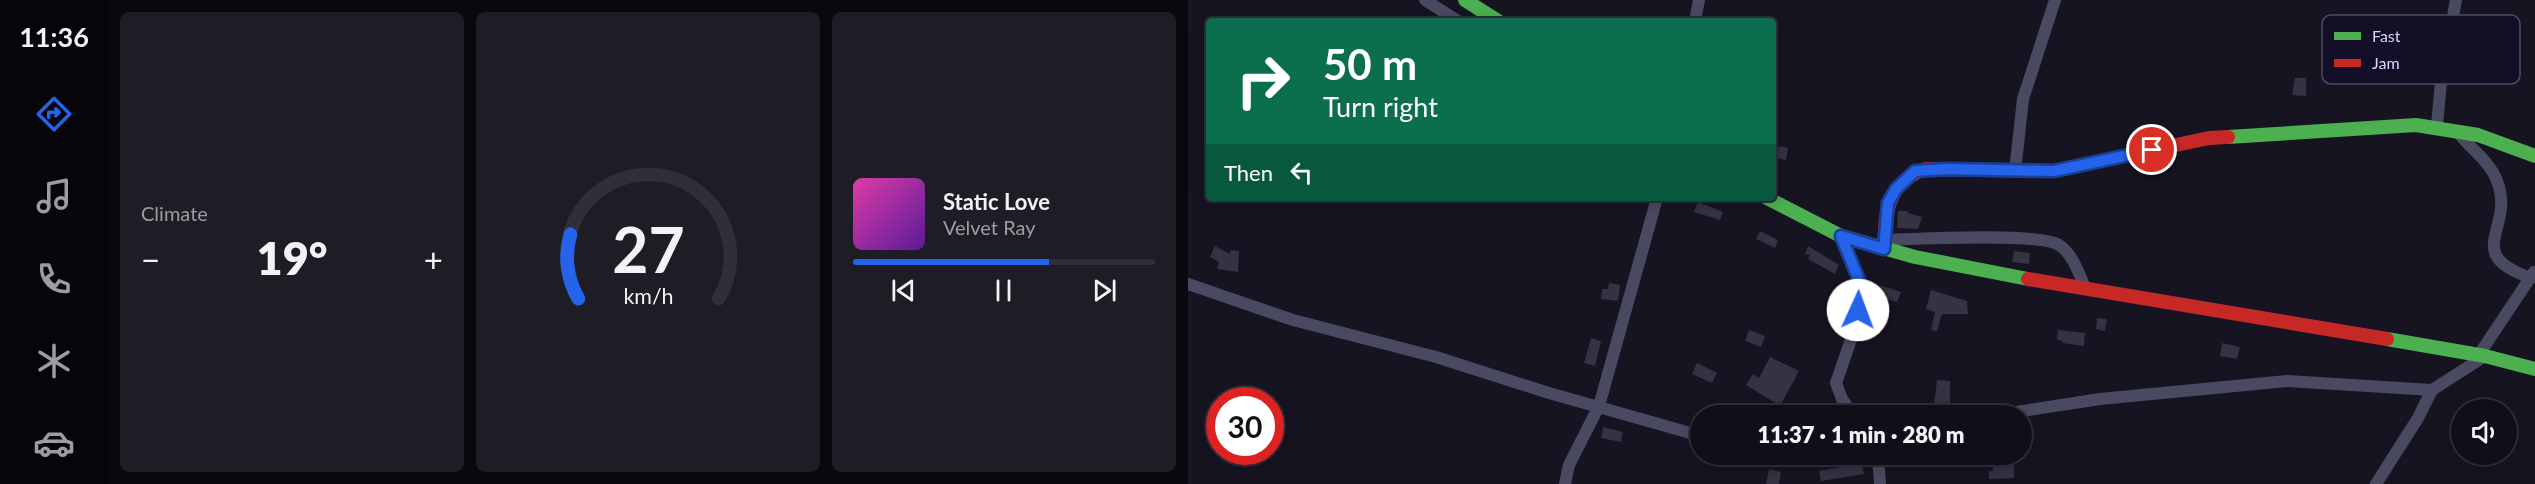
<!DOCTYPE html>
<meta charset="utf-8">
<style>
:root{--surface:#100f19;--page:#1e1d26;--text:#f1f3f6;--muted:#9c9ca2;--line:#302f38;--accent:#2563eb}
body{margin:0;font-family:Lato,sans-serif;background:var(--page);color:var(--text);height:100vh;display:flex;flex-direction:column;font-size:22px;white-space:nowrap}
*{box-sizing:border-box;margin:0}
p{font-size:20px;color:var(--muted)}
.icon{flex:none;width:33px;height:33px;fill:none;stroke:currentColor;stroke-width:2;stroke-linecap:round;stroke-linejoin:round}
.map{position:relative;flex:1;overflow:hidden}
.side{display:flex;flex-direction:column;gap:12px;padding:12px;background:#09080e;width:1080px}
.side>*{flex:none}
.hud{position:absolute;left:18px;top:18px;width:570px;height:183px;border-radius:6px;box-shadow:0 3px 15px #0003,0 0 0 2px var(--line);background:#0b6e4f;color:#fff;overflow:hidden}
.tools{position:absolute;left:1263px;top:399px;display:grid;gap:12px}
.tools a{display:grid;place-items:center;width:66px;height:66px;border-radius:50%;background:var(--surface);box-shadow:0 3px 15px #0003,0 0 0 2px var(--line);font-size:30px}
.speed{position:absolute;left:18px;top:387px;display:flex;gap:12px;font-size:30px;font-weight:700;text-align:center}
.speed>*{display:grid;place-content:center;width:78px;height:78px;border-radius:50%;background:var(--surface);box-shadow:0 3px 15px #0003,0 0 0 2px var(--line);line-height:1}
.speed .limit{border:9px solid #d22;background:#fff;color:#111}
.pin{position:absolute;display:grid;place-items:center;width:51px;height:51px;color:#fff;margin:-26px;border:3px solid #fff;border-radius:50%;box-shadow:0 2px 6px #0007}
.me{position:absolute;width:66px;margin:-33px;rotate:2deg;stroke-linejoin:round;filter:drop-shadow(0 0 4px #0008)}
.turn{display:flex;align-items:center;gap:21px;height:126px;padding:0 18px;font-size:27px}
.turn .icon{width:78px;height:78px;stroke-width:2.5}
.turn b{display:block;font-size:42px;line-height:51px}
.then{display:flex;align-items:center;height:57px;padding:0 18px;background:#0003;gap:12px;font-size:22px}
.big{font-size:45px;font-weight:800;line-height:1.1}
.side .tile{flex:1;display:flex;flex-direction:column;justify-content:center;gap:9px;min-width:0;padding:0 21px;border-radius:9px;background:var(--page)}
.side .dial{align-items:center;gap:0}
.dial svg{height:156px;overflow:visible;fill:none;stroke:var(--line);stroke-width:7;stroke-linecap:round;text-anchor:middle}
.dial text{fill:var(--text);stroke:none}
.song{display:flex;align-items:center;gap:18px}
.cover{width:72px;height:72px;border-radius:9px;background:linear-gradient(135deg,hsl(320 70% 55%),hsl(270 70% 35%))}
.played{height:6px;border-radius:3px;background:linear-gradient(90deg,var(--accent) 65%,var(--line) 65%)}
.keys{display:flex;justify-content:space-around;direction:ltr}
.heat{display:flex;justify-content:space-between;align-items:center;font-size:33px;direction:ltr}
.side .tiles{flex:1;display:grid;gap:12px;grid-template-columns:repeat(3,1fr)}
.trip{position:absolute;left:502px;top:405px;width:342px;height:60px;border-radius:30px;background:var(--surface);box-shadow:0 3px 15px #0003,0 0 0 2px var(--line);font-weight:800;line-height:60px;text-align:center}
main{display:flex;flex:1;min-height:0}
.tabs{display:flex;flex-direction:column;width:108px;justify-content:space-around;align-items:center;background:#06060a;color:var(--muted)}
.tabs .icon{width:42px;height:42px}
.tabs .on{color:var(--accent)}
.tabs b{font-size:27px;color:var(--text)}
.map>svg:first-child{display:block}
.building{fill:#343243}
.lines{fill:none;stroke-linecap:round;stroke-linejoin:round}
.street{stroke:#4a4962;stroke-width:12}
.fast{stroke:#4caf50;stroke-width:14}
.jam{stroke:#c62828;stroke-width:14}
.route-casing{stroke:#184099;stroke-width:15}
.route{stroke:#2563eb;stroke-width:10}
.key{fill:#130f26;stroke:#4e4a67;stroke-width:1.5}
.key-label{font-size:16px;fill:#d9d4ff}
</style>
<main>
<nav class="tabs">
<b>11:36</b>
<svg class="icon on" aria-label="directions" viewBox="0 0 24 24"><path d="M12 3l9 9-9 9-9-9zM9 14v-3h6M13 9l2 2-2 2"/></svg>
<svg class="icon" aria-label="music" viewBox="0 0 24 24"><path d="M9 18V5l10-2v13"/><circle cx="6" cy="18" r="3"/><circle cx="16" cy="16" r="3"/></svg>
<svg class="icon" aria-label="phone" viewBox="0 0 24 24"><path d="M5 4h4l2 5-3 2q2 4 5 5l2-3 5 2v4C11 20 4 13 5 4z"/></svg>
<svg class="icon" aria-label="climate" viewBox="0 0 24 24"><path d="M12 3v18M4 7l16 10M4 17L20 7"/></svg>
<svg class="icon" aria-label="car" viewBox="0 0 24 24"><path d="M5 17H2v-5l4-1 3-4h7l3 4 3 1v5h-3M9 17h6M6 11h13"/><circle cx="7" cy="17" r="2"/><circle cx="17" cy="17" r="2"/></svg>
</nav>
<section class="side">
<div class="tiles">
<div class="tile"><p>Climate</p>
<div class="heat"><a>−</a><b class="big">19°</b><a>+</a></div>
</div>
<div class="tile dial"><svg viewBox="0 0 100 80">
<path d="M14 69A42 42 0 1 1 86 69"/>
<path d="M14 69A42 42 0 0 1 10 36" stroke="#2563eb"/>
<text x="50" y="56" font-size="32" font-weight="700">27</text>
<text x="50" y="72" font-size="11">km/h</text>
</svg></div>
<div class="tile">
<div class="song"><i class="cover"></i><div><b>Static Love</b><p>Velvet Ray</p></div></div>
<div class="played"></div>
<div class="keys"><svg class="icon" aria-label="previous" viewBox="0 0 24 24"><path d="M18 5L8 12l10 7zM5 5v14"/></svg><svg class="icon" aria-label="pause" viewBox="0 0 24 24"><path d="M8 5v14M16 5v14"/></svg><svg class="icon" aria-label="next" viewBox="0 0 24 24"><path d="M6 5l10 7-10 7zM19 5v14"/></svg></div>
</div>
</div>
</section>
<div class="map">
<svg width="1347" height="484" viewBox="0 0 1347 484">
<rect width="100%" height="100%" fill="#161421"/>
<g class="building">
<polygon points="1107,78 1118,78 1118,96 1104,95"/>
<polygon points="591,146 600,148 598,160 589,158"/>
<polygon points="510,202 535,212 532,220 506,212"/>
<polygon points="710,211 720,211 720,213 734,217 730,229 709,228"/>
<polygon points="572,231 590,240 587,248 568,239"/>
<polygon points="27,246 42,254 43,250 51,251 50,272 29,269 31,262 22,257"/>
<polygon points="620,246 651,265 647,274 620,259 622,255 617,254"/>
<polygon points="826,251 842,253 841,264 824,262"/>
<polygon points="681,282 713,292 709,302 678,292"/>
<polygon points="421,283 432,285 430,301 413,299 414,289 420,289"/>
<polygon points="743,290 779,301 780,314 754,314 749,331 743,330 747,312 738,309"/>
<polygon points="909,318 919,319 917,331 908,329"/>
<polygon points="561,330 577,336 573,347 557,341"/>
<polygon points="870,330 897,333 896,346 874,343 875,341 869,340"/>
<polygon points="403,338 413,341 407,366 396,363"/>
<polygon points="1034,343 1052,347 1049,359 1032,356"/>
<polygon points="582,357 611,371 592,406 558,385 565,374 571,378"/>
<polygon points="509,363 529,373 524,383 504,374"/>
<polygon points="749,380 762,381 762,414 745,414"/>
<polygon points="674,405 686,405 686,416 675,416"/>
<polygon points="415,427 435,432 433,442 413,438"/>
<polygon points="805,457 826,458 826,478 801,479 801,471 805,471"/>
<polygon points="674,463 676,474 633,481 631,471"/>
<polygon points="581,469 593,472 591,484 578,484"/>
</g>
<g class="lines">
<g class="street">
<polyline points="237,0 270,21"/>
<polyline points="507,21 511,0"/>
<polyline points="1249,126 1253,81 1268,0"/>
<path d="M1269,131c12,17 33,30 40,50 19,48 -37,72 34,97"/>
<polyline points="827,171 835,99 867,0"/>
<polyline points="653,236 671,280 667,328 648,383 654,399 666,416"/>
<path d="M696,240c32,-1 153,-8 175,5 14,9 20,29 26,43"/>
<polyline points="0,284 105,320 248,357 361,393 513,436"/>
<polyline points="1290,356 1346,272"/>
<polyline points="802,416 912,399 1099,381 1244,390 1297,356"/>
<polyline points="589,454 602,457 632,454"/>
<polyline points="690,454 692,484"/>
<polyline points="377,484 381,465 411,406 469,198"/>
<polyline points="1188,484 1230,418 1244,390"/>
</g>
<g class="fast">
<polyline points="277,0 310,21"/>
<polyline points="1040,137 1228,125 1290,135 1347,156"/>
<polyline points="579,198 653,236 727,257 840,279"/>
<polyline points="1199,339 1297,356 1347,369"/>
</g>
<g class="jam">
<path d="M696,249c1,-36 3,-66 41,-80l129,2 155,-33 19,-1"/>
<polyline points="840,279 1199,339"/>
</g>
</g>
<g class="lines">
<defs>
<polyline id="route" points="670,310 671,280 653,236 696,249 700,203 708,189 727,171 759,169 866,171 964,150"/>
</defs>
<use href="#route" class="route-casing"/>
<use href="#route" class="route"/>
</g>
<rect x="1134" y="15" width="198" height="69" rx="9" class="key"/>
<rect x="1146" y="32" width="27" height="8" fill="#4caf50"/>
<rect x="1146" y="59" width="27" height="8" fill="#c62828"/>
<g class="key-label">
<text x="1184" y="42">Fast</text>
<text x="1184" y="69">Jam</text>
</g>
</svg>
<div class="tools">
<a><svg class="icon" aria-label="sound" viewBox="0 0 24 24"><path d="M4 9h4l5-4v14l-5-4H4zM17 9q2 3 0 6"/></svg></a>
</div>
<div class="speed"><div class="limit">30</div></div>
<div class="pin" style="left:964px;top:150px;background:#d93025"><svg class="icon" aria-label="arrive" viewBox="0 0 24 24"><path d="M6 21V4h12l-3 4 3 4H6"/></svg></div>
<svg class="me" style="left:670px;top:310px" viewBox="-20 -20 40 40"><circle r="19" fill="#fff"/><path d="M0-13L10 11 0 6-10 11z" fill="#2563eb"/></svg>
<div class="trip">11:37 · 1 min · 280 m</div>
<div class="hud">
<div class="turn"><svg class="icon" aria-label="right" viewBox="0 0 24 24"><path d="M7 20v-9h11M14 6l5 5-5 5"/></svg><div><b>50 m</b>Turn right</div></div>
<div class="then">Then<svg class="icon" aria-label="left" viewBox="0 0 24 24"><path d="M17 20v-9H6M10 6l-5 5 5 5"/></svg></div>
</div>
</div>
</main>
